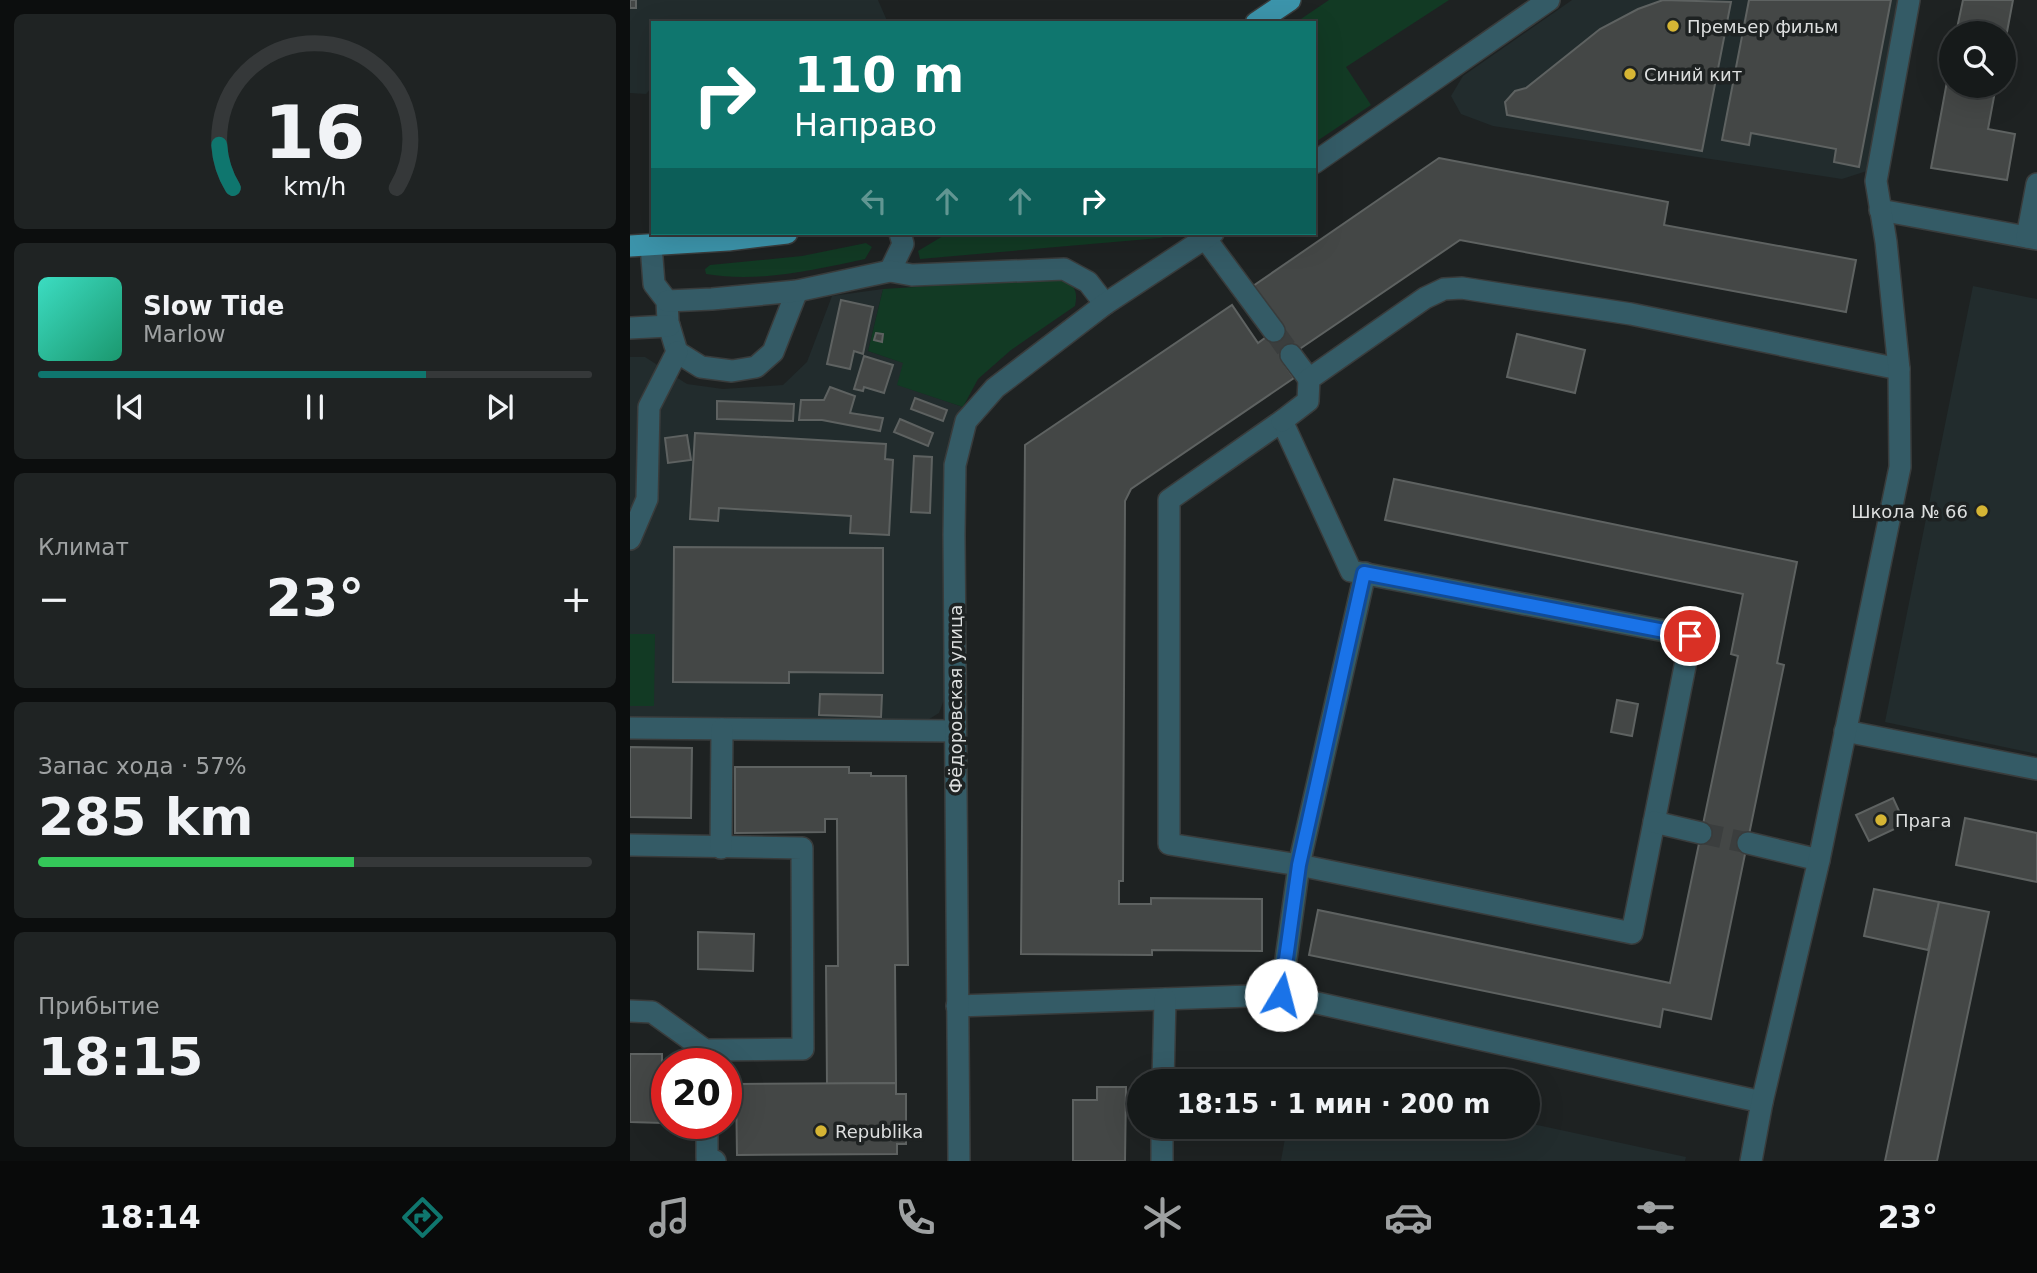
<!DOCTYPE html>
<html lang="ru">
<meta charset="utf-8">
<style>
:root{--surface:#161a1a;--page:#1f2323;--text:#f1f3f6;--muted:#9ea1a2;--line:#353839;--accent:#0f766e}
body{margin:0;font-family:"DejaVu Sans",sans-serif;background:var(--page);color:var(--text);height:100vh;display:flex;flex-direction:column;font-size:26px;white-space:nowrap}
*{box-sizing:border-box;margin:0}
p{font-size:23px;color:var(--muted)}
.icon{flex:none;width:38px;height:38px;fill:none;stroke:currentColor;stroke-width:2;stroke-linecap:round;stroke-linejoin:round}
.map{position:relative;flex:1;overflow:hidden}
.panel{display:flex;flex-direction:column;gap:14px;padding:14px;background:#0c0e0e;width:630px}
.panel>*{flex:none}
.hud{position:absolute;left:21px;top:21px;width:665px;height:214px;border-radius:0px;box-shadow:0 7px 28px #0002,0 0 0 2px var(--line);background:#0f766e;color:#fff;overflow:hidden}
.controls{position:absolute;left:1309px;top:21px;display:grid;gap:14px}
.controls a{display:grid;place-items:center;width:77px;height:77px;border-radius:50%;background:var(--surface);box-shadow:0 7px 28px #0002,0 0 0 2px var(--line);font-size:35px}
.speed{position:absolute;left:21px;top:1048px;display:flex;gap:14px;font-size:35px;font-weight:700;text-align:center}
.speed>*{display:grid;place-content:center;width:91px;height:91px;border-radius:50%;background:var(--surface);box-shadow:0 7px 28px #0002,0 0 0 2px var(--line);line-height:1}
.speed .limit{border:10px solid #d22;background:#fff;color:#111}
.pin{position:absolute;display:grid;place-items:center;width:60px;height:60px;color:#fff;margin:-30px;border:4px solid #fff;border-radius:50%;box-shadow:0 2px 7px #0007}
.me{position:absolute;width:77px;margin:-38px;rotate:8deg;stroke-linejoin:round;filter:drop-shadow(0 0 5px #0008)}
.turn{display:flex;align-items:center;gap:24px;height:147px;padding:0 28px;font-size:32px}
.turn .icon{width:91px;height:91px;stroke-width:2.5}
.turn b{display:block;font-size:49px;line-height:60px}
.lanes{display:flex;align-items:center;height:66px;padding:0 28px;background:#0003;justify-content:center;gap:35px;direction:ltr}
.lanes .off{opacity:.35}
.big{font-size:52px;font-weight:800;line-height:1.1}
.panel .tile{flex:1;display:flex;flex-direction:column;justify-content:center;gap:10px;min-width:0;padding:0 24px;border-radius:10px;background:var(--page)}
.panel .dial{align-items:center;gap:0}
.dial svg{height:182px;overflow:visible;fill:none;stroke:var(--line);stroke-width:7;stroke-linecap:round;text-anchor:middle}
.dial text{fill:var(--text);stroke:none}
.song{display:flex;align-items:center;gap:21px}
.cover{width:84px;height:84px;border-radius:10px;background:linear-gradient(135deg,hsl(170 70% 55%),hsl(160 70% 35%))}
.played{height:7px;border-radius:4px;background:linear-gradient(90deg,var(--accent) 70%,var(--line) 70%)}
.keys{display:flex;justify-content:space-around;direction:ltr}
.heat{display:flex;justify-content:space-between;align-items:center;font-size:38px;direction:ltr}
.charge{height:10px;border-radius:5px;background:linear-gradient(90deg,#34c759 57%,var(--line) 0)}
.trip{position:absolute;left:497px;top:1069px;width:413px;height:70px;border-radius:35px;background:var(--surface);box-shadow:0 7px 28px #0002,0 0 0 2px var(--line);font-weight:800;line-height:70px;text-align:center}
.tab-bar{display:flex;height:112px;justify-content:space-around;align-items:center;background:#090a0a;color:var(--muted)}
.tab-bar .icon{width:49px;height:49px}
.tab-bar .on{color:var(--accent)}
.tab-bar b{font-size:32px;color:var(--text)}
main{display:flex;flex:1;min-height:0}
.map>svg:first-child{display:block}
.built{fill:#222c2d}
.green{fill:#123a24}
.building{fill:#444746;stroke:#5e6261;stroke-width:2}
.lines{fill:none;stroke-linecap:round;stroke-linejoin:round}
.minor-tunnel{stroke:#3b3e3e;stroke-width:21;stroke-dasharray:21 10;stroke-linecap:butt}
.minor-casing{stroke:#393c3c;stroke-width:24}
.major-casing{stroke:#393c3c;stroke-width:24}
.minor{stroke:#345b66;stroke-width:21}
.major{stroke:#3c94ab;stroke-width:21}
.route-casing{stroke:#114b97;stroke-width:18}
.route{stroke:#1a73e8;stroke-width:12}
.poi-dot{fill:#d6b534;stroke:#1e2222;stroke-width:2.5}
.labels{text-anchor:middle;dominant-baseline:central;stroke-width:7;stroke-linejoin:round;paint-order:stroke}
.poi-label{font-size:18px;fill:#dddfdf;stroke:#1e2222;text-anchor:start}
.street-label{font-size:18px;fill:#dddfdf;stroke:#1e2222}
</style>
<main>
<section class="panel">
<div class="tile dial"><svg viewBox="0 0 100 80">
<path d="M14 69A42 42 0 1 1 86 69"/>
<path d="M14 69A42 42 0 0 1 8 50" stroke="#0f766e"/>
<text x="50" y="56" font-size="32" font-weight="700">16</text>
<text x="50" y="72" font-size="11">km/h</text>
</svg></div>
<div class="tile">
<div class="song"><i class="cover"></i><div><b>Slow Tide</b><p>Marlow</p></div></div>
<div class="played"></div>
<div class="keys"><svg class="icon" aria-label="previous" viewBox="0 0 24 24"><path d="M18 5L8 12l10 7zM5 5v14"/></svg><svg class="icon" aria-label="pause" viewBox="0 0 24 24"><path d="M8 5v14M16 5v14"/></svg><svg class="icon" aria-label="next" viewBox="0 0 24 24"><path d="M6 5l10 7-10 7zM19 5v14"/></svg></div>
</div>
<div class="tile"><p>Климат</p>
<div class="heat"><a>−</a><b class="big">23°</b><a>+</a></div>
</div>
<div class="tile"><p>Запас хода · 57%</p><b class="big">285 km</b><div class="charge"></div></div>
<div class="tile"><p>Прибытие</p><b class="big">18:15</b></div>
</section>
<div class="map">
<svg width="1407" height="1161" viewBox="0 0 1407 1161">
<rect width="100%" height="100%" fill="#1e2222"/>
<g class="built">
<polygon points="0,0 248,0 258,23 23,23 23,86 16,94 0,93"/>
<polygon points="942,0 1268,0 1240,170 1212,179 863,126 831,114 821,96 833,76"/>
<polygon points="1343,286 1407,299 1407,754 1255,722"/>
<polygon points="253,289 238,351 274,363 268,385 333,407 317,464 314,531 315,697 309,713 296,721 0,718 0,357 15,357 57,384 93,389 153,385 177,362 202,296"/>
<polygon points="898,1123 1056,1157 1055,1161 651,1161 657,1127 898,1127"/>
</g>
<g class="green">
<polygon points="699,0 819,0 716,67 741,105 684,143 684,23 665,23"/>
<polygon points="318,233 549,233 530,238 290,259 288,251"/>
<path d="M236,243l6,4 -7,12c-52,11 -106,24 -159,15l-1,-5 5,-4 92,-9z"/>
<path d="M432,278c13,8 16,13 13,28l-64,44 -33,29 -15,28 -66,-22 6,-22 -35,-12 15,-62z"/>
<polygon points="0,634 25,634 24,706 0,706"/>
</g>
<g class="building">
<rect x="0" y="0" width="6" height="8"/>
<polygon points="1033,0 1101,2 1072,151 877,115 875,102 885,91 896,88 970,29 1008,9"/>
<polygon points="1119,0 1261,0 1229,167 1204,162 1206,149 1121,133 1119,145 1092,140"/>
<polygon points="1333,0 1383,0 1374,48 1374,33 1326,33"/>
<polygon points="1321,60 1321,86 1366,86 1358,129 1385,134 1377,180 1301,168"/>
<polygon points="809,158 1038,202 1034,225 1226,260 1216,312 830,240 652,361 664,378 501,489 495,501 493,881 489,881 489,904 521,904 521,898 632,899 632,951 522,950 522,955 391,954 395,445 602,305 628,343 651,326 623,286"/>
<polygon points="211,300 243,307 233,354 224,351 220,369 197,364"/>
<polygon points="246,333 253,334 252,342 244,340"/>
<polygon points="887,334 955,350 945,393 877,377"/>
<polygon points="234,356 263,365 254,393 234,387 233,391 224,389"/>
<polygon points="200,387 225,396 220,413 253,418 250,431 192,420 169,420 171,400 194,400"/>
<polygon points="285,398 317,410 313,421 281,409"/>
<polygon points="87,401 164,404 163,421 87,419"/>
<polygon points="270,419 303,433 298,446 264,432"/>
<polygon points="65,433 256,444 255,459 263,460 259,535 220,533 221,516 89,508 88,521 60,519"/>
<polygon points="57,435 61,460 38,463 35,438"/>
<polygon points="284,456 302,457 300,513 281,512"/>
<polygon points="764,479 1167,562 1147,663 1154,665 1081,1019 1033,1009 1030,1027 679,955 688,910 1040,983 1108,656 1101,654 1113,594 755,520"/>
<polygon points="44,547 253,548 253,673 159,672 159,683 43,682"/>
<polygon points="190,694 252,695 251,717 189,715"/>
<polygon points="987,700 1008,704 1002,736 981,732"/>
<polygon points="0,747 62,748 61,818 0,817"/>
<polygon points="105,767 219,767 219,773 241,773 241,776 276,776 278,965 265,965 266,1083 197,1084 196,966 208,966 207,819 195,819 195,832 105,833"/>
<polygon points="1263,798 1275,824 1239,841 1226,815"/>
<polygon points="1335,818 1407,833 1407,882 1326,865"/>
<polygon points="1244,889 1309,902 1298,950 1234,936"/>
<polygon points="1309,902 1359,912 1307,1161 1255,1161"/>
<polygon points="68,932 124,934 123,971 68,969"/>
<polygon points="0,1054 32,1054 32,1123 0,1122"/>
<polygon points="266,1083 266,1094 276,1094 276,1144 267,1144 267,1154 107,1155 106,1084"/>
<polygon points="467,1087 496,1087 495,1161 443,1161 443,1100 467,1100"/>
</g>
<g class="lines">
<g class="minor-tunnel">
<polyline points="644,331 661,355"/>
<polyline points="1071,833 1118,843"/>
</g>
<defs>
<g id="minor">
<polyline points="684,163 919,0"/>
<polyline points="1250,210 1407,239"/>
<polyline points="1397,237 1407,184"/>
<polyline points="575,238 644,331"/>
<polyline points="21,245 24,284 37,301 38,322 47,352 71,367 102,371 126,367 143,352 167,291"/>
<polyline points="260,271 273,244 270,233"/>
<polyline points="37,301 82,299 167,291 260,271 282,275 434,269 458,282 475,304"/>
<polyline points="0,328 39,326"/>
<polyline points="661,355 679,379"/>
<polygon points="652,421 721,571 1061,636 1002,933 669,865 539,844 539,500"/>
<polyline points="652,421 678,401 679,379 795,298 814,289 832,288 1001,314 1269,369"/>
<polyline points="0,539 17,499 19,407 47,352"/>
<polyline points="0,728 325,731"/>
<polyline points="1215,731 1407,769"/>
<polyline points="1024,822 1071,833"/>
<polyline points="1118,843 1189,860"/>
<polyline points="0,845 172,848 173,1049 75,1050 22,1012 0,1011"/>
<polyline points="91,848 92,729"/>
<polyline points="651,995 669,865 735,573"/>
<polyline points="327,1006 651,995 1132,1102"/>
<polyline points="533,1082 535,999"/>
<polyline points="77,1124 77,1158 85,1161"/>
<polyline points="329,1161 324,535 325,465 336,421 365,388 475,304 583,233"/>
<polyline points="532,1161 532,1127"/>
<polyline points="1121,1161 1132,1102 1189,860 1270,467 1269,369 1256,242 1246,181 1279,0"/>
</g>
<g id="major">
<polyline points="626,23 660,0"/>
<polyline points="0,246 98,240 157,233"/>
</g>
</defs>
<use href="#minor" class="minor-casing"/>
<use href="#major" class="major-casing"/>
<use href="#minor" class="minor"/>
<use href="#major" class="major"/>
</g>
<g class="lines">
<defs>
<polyline id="route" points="651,995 669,865 734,573 1060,636"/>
</defs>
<use href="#route" class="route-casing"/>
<use href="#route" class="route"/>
</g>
<g class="poi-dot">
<circle cx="1043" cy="26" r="7"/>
<circle cx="1000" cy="74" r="7"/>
<circle cx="1352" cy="511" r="7"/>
<circle cx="1251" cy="820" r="7"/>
<circle cx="191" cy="1131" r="7"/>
</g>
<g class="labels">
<g class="poi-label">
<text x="1057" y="26">Премьер фильм</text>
<text x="1014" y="74">Синий кит</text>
<text x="1338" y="511" text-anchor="end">Школа № 66</text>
<text x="1265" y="820">Прага</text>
<text x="205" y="1131">Republika</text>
</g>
<g class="street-label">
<text transform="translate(325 699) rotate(-90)">Фёдоровская улица</text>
</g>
</g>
</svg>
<div class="controls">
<a><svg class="icon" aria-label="search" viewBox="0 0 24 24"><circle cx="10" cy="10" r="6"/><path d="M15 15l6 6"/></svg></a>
</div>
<div class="speed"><div class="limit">20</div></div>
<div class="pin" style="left:1060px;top:636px;background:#d93025"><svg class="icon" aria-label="arrive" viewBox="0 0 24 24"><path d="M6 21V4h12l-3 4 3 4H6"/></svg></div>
<svg class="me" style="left:651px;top:995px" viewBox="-20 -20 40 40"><circle r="19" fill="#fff"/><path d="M0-13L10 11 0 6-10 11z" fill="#1a73e8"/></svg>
<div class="trip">18:15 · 1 мин · 200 m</div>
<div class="hud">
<div class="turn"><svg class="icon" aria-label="right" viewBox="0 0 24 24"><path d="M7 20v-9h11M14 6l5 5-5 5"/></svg><div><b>110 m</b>Направо</div></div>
<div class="lanes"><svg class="icon off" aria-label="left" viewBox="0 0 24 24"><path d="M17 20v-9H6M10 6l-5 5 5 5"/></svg><svg class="icon off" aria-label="ahead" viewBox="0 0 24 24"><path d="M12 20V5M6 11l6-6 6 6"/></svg><svg class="icon off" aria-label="ahead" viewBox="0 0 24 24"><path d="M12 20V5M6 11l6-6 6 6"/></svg><svg class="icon" aria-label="right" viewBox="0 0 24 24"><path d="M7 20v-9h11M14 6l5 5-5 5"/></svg></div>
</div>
</div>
</main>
<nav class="tab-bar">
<b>18:14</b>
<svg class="icon on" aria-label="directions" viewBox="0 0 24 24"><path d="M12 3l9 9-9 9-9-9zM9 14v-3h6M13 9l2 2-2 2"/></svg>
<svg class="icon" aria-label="music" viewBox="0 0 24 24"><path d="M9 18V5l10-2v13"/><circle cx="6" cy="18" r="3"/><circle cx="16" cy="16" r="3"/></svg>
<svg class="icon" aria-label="phone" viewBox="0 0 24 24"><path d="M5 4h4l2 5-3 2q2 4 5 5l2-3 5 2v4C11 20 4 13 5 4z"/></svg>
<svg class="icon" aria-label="climate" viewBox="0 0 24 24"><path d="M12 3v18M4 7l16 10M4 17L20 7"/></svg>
<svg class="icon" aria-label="car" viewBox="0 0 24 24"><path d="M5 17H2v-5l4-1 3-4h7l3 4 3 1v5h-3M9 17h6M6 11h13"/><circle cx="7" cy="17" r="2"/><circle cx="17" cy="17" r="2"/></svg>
<svg class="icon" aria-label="filters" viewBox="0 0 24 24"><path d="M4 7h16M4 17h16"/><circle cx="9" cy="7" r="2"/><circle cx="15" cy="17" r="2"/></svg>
<b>23°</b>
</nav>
